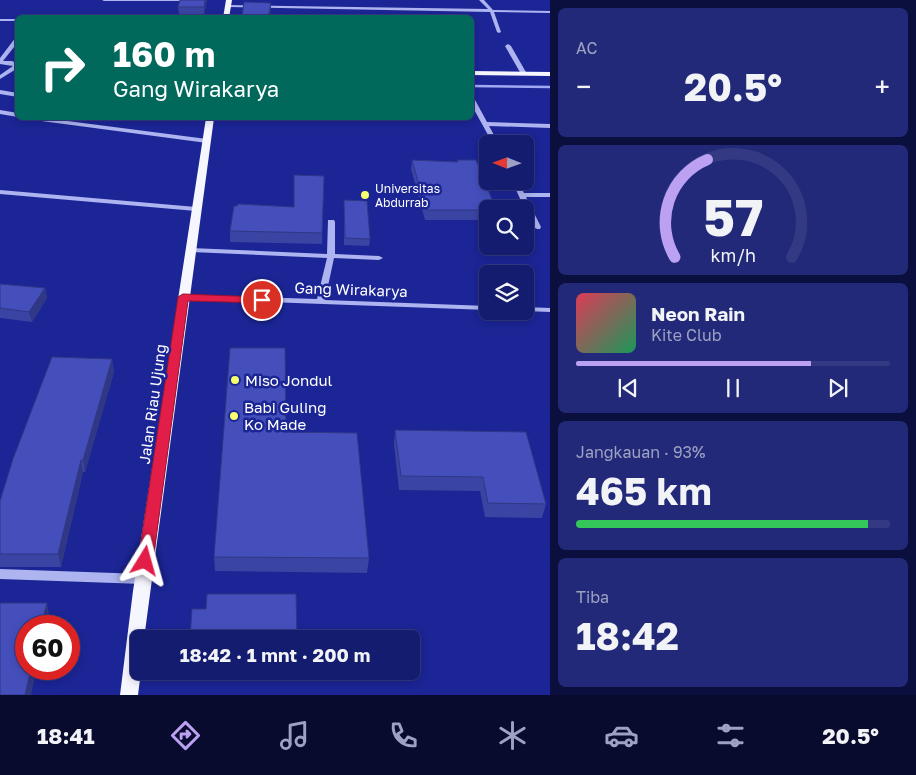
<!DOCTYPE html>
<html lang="id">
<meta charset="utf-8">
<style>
:root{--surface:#141c70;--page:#212978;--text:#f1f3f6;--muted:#9da1c3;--line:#333a83;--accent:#bca0f2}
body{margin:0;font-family:"Golos Text",sans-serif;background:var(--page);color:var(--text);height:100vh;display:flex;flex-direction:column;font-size:19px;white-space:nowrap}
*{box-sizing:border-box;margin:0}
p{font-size:16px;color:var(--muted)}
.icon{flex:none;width:28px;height:28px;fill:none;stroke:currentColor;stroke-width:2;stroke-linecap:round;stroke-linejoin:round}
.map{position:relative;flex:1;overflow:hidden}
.panel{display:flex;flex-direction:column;gap:8px;padding:8px;background:#0b0f3e;width:366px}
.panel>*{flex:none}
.hud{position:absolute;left:15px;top:15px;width:459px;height:105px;border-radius:8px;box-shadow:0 2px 8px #0003,0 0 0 1px var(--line);background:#00695c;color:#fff;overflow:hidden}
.needle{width:32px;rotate:271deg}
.buttons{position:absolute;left:479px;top:135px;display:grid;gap:10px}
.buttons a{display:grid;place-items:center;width:55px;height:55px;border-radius:8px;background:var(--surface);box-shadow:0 2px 8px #0003,0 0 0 1px var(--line);font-size:25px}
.speed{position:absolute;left:15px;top:615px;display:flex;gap:10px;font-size:25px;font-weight:700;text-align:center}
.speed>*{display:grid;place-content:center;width:65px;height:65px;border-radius:50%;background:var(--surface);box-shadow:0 2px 8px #0003,0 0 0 1px var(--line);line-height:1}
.speed .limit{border:8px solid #d22;background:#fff;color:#111}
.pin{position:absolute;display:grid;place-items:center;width:42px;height:42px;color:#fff;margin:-21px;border:2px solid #fff;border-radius:50%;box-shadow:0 1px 5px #0007}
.me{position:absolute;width:55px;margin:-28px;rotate:8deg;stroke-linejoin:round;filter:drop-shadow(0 0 4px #0008)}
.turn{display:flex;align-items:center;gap:18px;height:105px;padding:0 15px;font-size:22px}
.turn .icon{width:65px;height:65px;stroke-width:2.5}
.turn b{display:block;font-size:35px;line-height:42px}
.big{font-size:38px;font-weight:700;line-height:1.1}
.panel .widget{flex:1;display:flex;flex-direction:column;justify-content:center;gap:8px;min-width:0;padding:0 18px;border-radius:8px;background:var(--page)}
.panel .dial{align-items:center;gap:0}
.dial svg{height:130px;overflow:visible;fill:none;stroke:var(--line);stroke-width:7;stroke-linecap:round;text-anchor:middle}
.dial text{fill:var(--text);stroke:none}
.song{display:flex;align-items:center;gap:15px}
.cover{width:60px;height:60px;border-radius:8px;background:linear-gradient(135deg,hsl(350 70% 55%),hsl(150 70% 35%))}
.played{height:5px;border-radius:2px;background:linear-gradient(90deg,var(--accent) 75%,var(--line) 75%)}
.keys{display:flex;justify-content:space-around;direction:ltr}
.heat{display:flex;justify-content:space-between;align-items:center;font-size:28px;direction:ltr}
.charge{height:8px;border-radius:4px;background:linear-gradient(90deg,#34c759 93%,var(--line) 0)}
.trip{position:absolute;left:130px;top:630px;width:290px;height:50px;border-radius:8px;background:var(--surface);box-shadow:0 2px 8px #0003,0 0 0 1px var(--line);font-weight:700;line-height:50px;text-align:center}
.tab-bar{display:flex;height:80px;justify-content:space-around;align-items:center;background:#080b2d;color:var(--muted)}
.tab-bar .icon{width:35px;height:35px}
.tab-bar .current{color:var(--accent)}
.tab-bar b{font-size:22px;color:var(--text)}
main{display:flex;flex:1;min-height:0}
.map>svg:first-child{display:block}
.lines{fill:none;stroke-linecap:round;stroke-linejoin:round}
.stream{stroke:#a0a9f2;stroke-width:2.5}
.minor{fill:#adb4f0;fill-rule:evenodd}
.major{fill:#f6f6ff;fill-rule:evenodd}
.wall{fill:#3a44a2}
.shaded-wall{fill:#303784}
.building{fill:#444fbc;stroke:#303784}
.route{fill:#e11d48;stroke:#92132f}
.poi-dot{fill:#f6ff6c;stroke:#1b2595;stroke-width:2}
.labels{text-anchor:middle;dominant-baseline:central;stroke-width:5;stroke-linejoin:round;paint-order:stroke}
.far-poi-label{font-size:12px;fill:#fff;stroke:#1b2595;text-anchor:start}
.street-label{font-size:15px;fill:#fff;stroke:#1b2595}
.poi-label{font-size:15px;fill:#fff;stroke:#1b2595;text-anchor:start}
</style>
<main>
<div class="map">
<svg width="550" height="695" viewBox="0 0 550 695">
<rect width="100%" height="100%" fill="#1b2595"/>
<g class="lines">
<polyline class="stream" points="471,86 550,87"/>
<g class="minor">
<polygon points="102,0 202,0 200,1 104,1"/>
<polygon points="479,0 484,0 493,10 550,11 550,13 494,12 501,32 499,33 497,32 490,12 228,7 226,6 228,5 488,9"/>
<polygon points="226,16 228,18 189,18 191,17"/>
<rect x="0" y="19" width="18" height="2"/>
<polygon points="16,37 18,37 18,42 3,61 12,61 18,64 18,68 0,79 0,75 13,66 0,64 0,58"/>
<polygon points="508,44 511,46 527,74 526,75 521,74 505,46"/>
<polygon points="0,90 18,93 18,97 0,94"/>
<polygon points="471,96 474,98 487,122 550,124 550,128 489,126 499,144 493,144 471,104"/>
<polygon points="0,110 18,113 18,117 0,114"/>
<polygon points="31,118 44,118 207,139 210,141 207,143 34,120"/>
<polygon points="512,181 518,181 524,193 550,193 550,197 526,197 541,227 540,229 537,229 533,227"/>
<polygon points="0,190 196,207 200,209 196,211 0,194"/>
<polygon points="328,220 334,220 335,222 335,254 379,256 383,258 379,260 334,258 325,300 488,306 488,310 183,299 179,297 183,295 317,299 327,258 191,252 187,250 191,248 327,254"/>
<polygon points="525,307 550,308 550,312 525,311"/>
<polygon points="0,569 143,574 147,576 149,579 147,582 143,584 0,579"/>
</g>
<g class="major">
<polygon points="226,0 232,0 229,18 223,18"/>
<polygon points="471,71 550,72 550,76 471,75"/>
<polygon points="206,118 214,118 144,639 139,639 139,671 141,671 138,695 120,695 133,591"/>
</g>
</g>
<g class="wall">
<polygon points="180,0 207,0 204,14 179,14 178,7"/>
<polygon points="412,160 457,162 457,160 488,209 488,220 425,220 411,169"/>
<polygon points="324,176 322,244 230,242 230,231 294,207"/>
<polygon points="344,200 370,239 369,246 344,245"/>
<polygon points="0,284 45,288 47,298 32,322 0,318"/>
<polygon points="112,359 114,372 85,472 83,472 61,567 0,567 0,501"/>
<polygon points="395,430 546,504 542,518 485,517 480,491 399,490 394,444"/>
<polygon points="286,432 369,558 367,573 215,571 214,557"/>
<polygon points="202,671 297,671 297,679 203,679"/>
</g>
<g class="shaded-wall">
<polygon points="205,0 207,0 204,14 204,7"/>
<polygon points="271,3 271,10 270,18 268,18"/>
<polygon points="45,288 47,298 32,322 29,312"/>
<polygon points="112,359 114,372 85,472 83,460"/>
<polygon points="81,460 83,472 61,567 58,554"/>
<polygon points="47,603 49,614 47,626 41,626"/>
<polygon points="31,669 37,669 31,695 25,695"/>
</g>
<g class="building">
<polygon points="180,0 205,0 204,7 178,7"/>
<polygon points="244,2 271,3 268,18 242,18"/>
<polygon points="412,160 458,162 457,160 476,160 496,209 488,209 488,210 426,210"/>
<polygon points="294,175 324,176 322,233 230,231 234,206 237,206 238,204 294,207"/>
<polygon points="344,200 367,201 370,239 345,238"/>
<polygon points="0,284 45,288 29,312 0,308"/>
<polygon points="230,348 285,348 286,432 357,433 369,558 214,557"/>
<polygon points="52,357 112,359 83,460 81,460 58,554 0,554 0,501 13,459"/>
<polygon points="395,430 526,432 546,504 488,503 483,477 401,476"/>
<polygon points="207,594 296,594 297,639 190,639 192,609 206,609"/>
<polygon points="0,603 47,603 41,626 26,626 26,669 31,669 25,695 0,695"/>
</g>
<polygon class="route" points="183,294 262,297 267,300 262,303 188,301 153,561 150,565 145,567 140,565 138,561 178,297"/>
<g class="poi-dot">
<circle cx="365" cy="195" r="5"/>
<circle cx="235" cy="380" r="5"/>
<circle cx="234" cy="416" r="5"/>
</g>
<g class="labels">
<g class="far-poi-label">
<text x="375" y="188">Universitas<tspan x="375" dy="14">Abdurrab</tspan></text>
</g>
<g class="street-label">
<text transform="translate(351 289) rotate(2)">Gang Wirakarya</text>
<text transform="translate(152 404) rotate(-82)">Jalan Riau Ujung</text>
</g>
<g class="poi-label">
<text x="245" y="380">Miso Jondul</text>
<text x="244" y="407">Babi Guling<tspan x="244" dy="17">Ko Made</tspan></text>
</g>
</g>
</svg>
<div class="buttons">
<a><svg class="needle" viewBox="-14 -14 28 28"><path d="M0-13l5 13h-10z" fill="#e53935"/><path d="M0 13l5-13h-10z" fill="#9da1c3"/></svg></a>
<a><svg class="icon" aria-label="search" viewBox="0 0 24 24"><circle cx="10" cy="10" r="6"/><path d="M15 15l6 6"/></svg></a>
<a><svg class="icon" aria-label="layers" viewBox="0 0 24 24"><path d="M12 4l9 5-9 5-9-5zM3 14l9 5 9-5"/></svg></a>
</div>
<div class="speed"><div class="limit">60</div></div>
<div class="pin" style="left:262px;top:300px;background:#d93025"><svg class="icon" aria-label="arrive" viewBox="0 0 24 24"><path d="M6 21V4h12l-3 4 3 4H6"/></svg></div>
<svg class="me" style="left:145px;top:561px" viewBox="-20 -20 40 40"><path d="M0-17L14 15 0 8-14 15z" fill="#e11d48" stroke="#fff" stroke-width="4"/></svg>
<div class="trip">18:42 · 1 mnt · 200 m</div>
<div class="hud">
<div class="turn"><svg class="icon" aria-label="right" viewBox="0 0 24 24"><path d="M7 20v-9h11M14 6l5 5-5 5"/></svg><div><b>160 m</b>Gang Wirakarya</div></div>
</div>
</div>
<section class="panel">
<div class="widget"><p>AC</p>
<div class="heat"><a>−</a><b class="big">20.5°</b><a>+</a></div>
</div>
<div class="widget dial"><svg viewBox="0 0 100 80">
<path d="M14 69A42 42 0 1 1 86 69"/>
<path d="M14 69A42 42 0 0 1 34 9" stroke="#bca0f2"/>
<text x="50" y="56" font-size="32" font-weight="700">57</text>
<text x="50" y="72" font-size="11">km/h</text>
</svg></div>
<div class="widget">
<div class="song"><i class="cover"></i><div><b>Neon Rain</b><p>Kite Club</p></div></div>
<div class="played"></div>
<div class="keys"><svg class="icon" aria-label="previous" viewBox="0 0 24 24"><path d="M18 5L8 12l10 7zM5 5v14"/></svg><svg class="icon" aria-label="pause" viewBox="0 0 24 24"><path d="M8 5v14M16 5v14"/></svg><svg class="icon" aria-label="next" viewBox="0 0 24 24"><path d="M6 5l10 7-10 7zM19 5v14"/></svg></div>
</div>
<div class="widget"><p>Jangkauan · 93%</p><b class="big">465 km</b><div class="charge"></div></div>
<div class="widget"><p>Tiba</p><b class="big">18:42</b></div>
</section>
</main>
<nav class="tab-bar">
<b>18:41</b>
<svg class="icon current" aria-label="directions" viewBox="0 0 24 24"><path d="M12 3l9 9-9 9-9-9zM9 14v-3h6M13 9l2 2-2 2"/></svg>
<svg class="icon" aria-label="music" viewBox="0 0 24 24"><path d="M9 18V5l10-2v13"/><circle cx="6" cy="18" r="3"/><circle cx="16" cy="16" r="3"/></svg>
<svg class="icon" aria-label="phone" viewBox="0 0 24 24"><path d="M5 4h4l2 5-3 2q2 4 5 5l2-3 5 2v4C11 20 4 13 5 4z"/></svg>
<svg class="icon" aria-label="climate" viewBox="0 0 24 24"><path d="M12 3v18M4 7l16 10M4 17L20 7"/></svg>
<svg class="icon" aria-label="car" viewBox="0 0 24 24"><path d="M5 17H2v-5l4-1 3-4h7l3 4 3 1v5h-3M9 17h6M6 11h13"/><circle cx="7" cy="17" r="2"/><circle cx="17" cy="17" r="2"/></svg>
<svg class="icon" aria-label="filters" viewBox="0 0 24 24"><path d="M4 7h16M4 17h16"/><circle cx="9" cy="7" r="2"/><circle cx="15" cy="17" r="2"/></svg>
<b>20.5°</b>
</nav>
